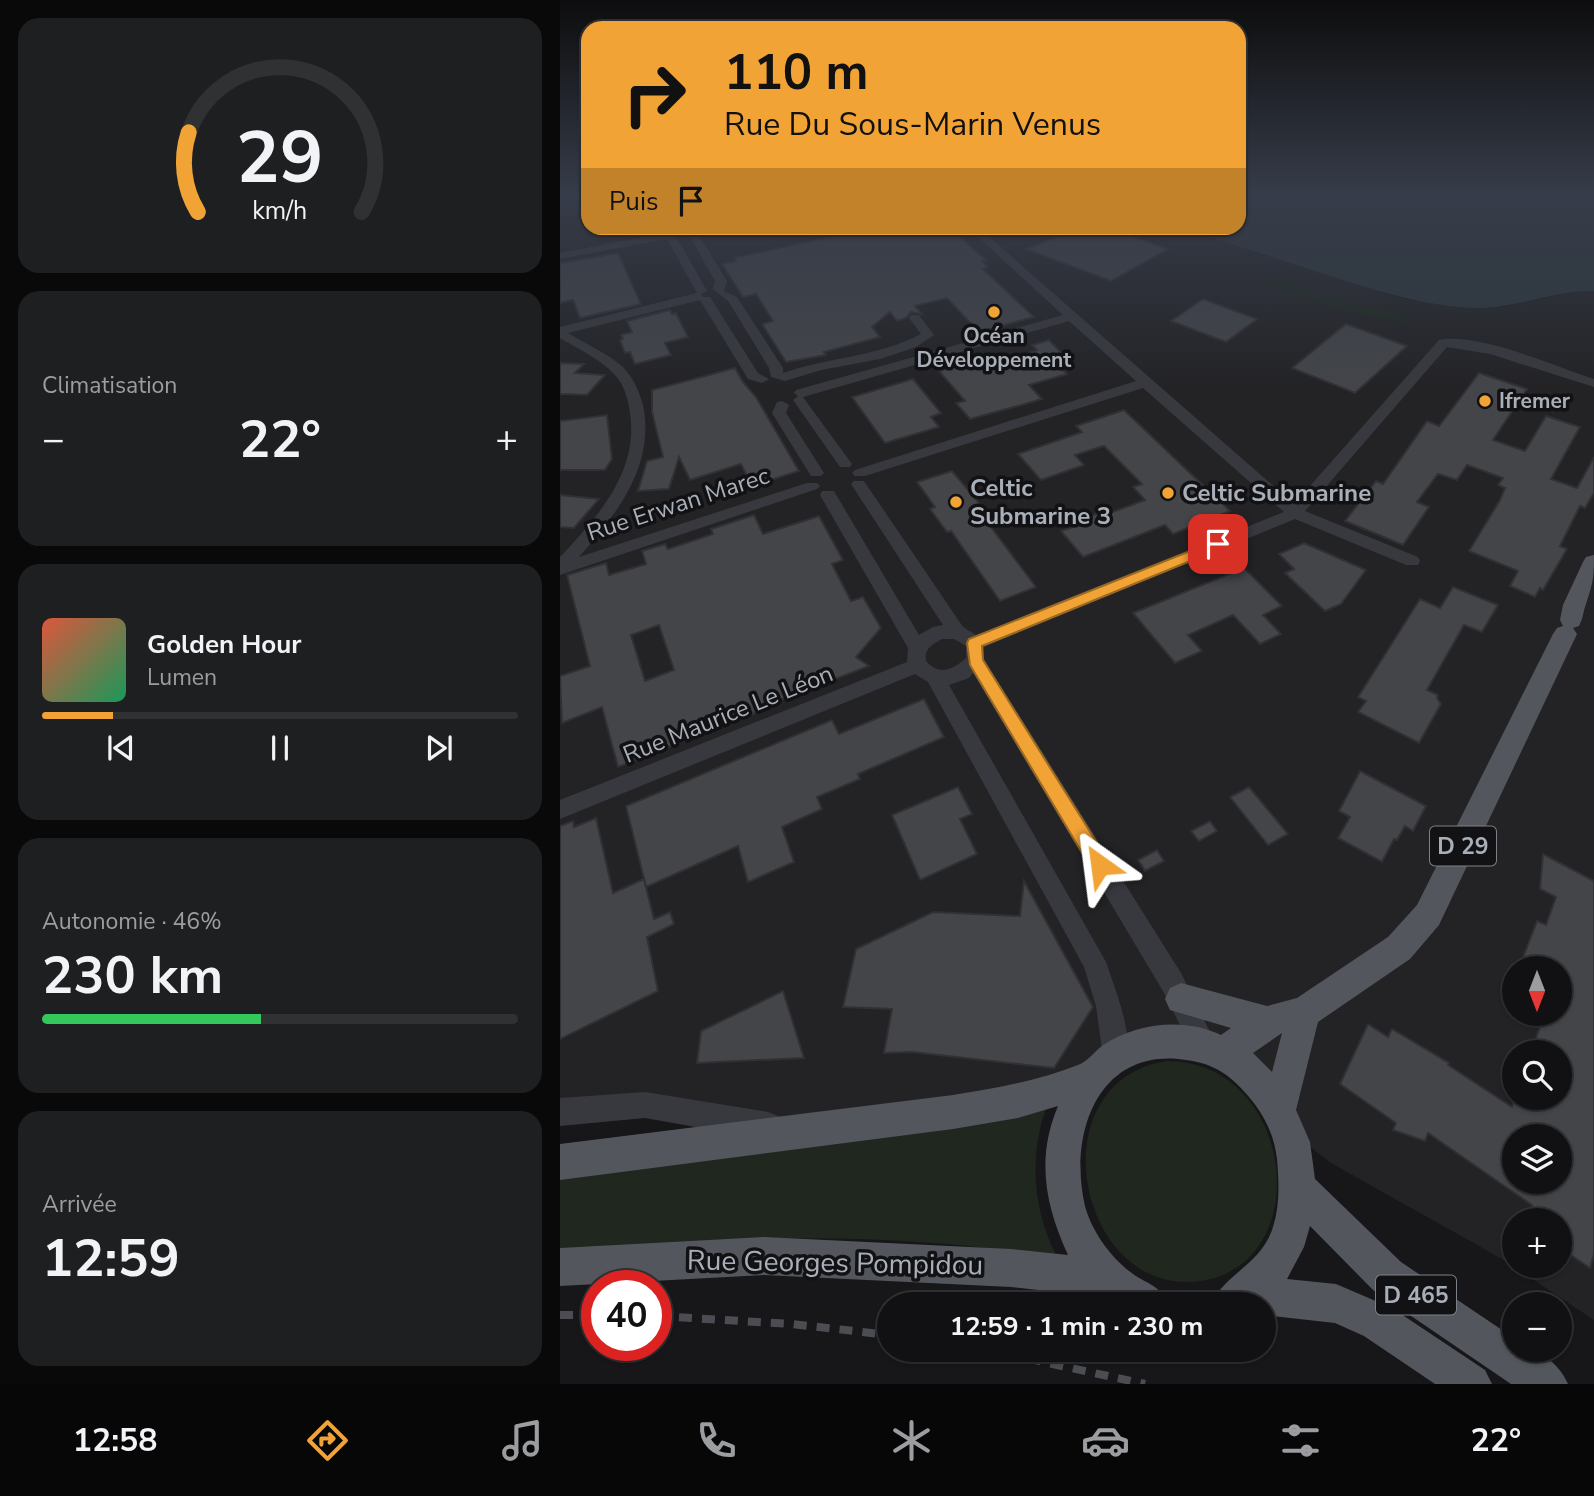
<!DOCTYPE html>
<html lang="fr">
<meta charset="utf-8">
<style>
:root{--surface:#111113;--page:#1e1f21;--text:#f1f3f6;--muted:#9c9da0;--line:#303133;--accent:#f2a335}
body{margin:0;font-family:"Nunito Sans",sans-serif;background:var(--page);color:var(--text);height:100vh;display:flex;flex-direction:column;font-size:26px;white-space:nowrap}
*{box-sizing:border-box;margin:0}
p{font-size:23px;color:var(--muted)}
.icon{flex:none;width:38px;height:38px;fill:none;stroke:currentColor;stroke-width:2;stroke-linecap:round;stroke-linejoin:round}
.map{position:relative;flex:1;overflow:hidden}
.drawer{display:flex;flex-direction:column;gap:18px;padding:18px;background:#09090a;width:560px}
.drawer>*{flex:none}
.top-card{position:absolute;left:21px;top:21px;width:665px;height:214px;border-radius:21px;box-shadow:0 2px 5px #0004,0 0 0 2px var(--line);background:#f2a335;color:#111;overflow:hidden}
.needle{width:46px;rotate:180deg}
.fabs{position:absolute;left:942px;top:956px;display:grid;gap:14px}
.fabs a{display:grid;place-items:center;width:70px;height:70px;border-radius:50%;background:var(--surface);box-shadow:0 2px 5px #0004,0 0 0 2px var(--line);font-size:35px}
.speed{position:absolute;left:21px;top:1270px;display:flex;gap:14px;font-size:35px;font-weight:700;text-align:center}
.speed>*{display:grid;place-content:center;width:91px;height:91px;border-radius:50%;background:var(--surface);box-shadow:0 2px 5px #0004,0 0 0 2px var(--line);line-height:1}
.speed .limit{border:10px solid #d22;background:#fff;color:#111}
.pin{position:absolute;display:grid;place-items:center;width:60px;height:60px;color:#fff;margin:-30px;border-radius:14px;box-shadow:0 4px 10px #0006}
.me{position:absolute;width:77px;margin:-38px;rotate:329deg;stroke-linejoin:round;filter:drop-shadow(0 0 5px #0008)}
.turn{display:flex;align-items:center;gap:24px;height:147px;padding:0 28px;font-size:32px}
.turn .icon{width:91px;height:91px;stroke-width:2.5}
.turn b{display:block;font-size:49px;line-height:60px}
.then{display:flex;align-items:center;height:66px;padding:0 28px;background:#0003;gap:14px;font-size:26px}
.big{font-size:52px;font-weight:700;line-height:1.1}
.drawer .tile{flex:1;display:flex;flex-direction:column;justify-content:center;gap:10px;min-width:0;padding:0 24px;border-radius:21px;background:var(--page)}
.drawer .dial{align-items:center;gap:0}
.dial svg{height:182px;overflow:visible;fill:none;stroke:var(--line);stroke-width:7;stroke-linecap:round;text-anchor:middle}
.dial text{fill:var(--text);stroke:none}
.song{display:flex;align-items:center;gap:21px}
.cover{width:84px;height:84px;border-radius:10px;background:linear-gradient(135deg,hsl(10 70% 55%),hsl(150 70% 35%))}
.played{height:7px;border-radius:4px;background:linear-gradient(90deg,var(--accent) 15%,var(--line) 15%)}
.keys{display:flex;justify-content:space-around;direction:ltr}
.heat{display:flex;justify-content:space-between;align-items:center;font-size:38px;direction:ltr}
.charge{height:10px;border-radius:5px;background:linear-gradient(90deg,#34c759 46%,var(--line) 0)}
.trip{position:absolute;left:317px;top:1292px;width:399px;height:70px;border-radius:35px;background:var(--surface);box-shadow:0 2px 5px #0004,0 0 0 2px var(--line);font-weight:700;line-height:70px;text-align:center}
.menu{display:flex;height:112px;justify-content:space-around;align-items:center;background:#070708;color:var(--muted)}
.menu .icon{width:49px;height:49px}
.menu .current{color:var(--accent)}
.menu b{font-size:32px;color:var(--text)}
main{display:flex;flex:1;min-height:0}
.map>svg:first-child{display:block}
.built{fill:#232326;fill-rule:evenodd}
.green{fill:#1f271f}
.water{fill:#2d373d}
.building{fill:#434549;stroke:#313135;stroke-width:2;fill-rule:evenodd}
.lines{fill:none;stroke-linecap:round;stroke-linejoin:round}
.minor{fill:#38393e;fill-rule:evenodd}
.major{fill:#54565d;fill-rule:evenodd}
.rail{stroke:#4b4d53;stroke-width:8;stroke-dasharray:13 10;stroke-linecap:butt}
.route{fill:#f2a335;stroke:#9d6a22;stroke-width:2}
.poi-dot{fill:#f2a335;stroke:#121214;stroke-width:2.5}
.labels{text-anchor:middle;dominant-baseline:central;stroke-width:7;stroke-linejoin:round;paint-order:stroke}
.far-poi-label{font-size:21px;font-weight:bold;fill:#a9afb9;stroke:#121214}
.shield{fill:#121214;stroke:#7c8088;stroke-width:2}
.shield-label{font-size:23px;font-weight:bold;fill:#a9afb9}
.poi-label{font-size:24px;font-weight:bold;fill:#a9afb9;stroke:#121214;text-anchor:start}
.street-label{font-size:24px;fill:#a9afb9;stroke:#121214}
.near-street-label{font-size:28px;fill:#a9afb9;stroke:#121214}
</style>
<main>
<section class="drawer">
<div class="tile dial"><svg viewBox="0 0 100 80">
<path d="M14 69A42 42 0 1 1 86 69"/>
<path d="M14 69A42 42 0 0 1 10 34" stroke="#f2a335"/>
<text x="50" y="56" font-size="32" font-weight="700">29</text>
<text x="50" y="72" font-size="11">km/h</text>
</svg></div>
<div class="tile"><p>Climatisation</p>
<div class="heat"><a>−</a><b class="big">22°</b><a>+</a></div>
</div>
<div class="tile">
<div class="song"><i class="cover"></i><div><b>Golden Hour</b><p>Lumen</p></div></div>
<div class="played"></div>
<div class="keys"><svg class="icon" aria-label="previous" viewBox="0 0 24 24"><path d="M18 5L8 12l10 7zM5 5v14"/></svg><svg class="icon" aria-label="pause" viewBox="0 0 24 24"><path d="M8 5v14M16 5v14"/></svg><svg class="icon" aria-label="next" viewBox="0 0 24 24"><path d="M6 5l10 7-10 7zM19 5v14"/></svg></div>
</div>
<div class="tile"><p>Autonomie · 46%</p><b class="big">230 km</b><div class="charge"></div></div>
<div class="tile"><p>Arrivée</p><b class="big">12:59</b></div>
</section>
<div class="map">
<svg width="1034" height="1384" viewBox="0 0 1034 1384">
<rect width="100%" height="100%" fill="#171719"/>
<path class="built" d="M0,194h28v34h591l222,70 40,7 33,3 27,-1 76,-16h17v1029l-92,-61 -171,-96 -42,-32 -76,-82 -110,17 -299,66 -159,-27 -85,7zM954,968h45v45h-45zM954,1052h45v45h-45zM954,1136h45v45h-45zM954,1220h45v45h-45z"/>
<g class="green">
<polygon points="710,277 738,284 738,287 763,297 847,315 848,325 783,311 705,284 705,280"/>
<path d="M607,1061c128,0 151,204 33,220 -123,17 -165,-200 -33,-220z"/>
<path d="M489,1101c-21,50 -17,110 9,157 -164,-28 -333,-22 -498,-8v-71z"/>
</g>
<path class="water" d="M679,194h355v97c-41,-1 -80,19 -121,17 -51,-2 -98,-18 -146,-33 -49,-16 -99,-32 -148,-47h60z"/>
<g class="building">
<polygon points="310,228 392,230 426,260 422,261 428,267 423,269 474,317 419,332 387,298 355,306 362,314 351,312 346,318 337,321 330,312 312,327 320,337 264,352 266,355 226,362 202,324 213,321 196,294 183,297 162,264 176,261 174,258"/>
<polygon points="519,228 549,228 608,249 551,281 466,249"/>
<polygon points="58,253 81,304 20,318 13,300 0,303 0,263"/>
<polygon points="643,299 697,319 666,342 611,321"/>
<polygon points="110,310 112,314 116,313 128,337 105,343 111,355 75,364 70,352 65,353 60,340 63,339 61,335 72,332 67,321"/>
<polygon points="786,324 847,346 795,393 732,368"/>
<polygon points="489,340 513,365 502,369 507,374 469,385 482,399 465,404 410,419 396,403 405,401 379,371 423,358 429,365 477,350 472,345"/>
<polygon points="0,363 24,364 15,373 45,375 27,395 0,394"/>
<polygon points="175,368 183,382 196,397 239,471 192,486 181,464 130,480 119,457 109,489 78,491 87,461 103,457 92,412 92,390"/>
<polygon points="919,373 967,389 933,440 965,451 986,416 1020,427 991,479 1017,488 1034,457 1034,493 1025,508 1020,506 1000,546 1007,549 983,590 980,588 975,597 950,586 958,571 909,551 940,500 945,488 938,485 943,478 907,465 897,480 878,474 857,502 869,507 843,545 785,521 816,481 823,484 867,421 879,426"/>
<polygon points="353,379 381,413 371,417 379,427 325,443 292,397"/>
<polygon points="564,410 670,511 613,534 605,525 523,557 501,531 516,526 513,523 536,514 539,517 585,500 573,487 582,484 544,446 515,455 524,465 481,480 458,454 522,432 516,426"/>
<polygon points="47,415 52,459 45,470 0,470 0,421"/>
<polygon points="392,471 431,517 425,519 476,587 440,601 391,531 387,532 370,509 375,507 357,482"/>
<polygon points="0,495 39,499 14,528 0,527"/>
<path d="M194,515l9,19 56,-18 24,44 -11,4 19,37 12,-4 18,31 -25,29 13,9 -39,15 -3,-7 -33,11 3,9 -38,13 2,4 -143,56 -16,-60 -40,16 -2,-47 30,-10 -23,-91 39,-12 3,12 37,-11 -4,-13 23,-7 3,5 45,-15 -2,-5zM99,625l15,45 -29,11 -14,-46z"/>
<polygon points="744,543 806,570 781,604 765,611 725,573 734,569 719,554"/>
<polygon points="684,568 722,606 703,615 721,634 700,644 673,615 628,635 642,651 615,663 573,613"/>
<polygon points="893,587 938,605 922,632 904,625 867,690 878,695 877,698 881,704 859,743 798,712 806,701 798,697 860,599 880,608"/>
<polygon points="364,699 384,737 298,774 300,779 257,797 262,809 222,827 234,862 188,882 178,846 86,887 66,806 272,720 279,734"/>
<polygon points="800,771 866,806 853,831 845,826 837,840 834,839 822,862 778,838 790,817 779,811"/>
<polygon points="398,787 412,814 400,819 417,854 360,880 332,815"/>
<polygon points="689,787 728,834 708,845 670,797"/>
<polygon points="36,818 53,893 84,879 94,919 110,912 114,924 87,937 98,991 0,1039 0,826 13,821 14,827"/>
<polygon points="650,821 657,831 639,841 631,831"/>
<polygon points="597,850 604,861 585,871 578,860"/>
<path d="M983,854l51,27v373l-4,14 -31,-21v-27h-32l5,-15 -104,-72 -3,8 -32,-11 3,-7 -56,-39 28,-60 20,13 4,-8 57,34 -1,2 64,42 3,-10h44v-45h-28l14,-39h14v-45h-40l18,-47 9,4 10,-28 -16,-8zM954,1136h45v45h-45z"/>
<polygon points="464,881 533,1007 494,1068 352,1052 324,1053 332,1009 283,1007 296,949 373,912 460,916"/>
<polygon points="223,991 244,1058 137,1063 141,1031"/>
</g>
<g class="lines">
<g class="minor">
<path d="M408,228h11l315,276 145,-164c38,-8 116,26 155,39v8l-104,-33 -43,-7 -142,164 113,46 2,4 -2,4h-12l-111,-46 -311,128v12l197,314 36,73 -4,9 -9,4 -9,-4 -32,-64 -190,-318 -4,5 -20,7 157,277c9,27 30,78 19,104l-9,4 -9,-4 -4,-9 -7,-51 -12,-39 -156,-285 -13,-8 -355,145v-19l347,-138 1,-14 -88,-153 2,-4h12l85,144 14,-8 10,-2 -92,-141 3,-3h10l99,146 13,8 308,-123 -141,-124 -278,88h-10l-3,-3 3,-3 281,-89 -67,-60 -266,76 49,67 -2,3h-10l-47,-67 5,-4 -4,-3 2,-3 267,-75zM382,639h12l12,7v12c-13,12 -27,18 -40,3 -2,-13 6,-16 16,-22z"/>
<path d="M110,232l7,6 30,53 -6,3 2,3h7l48,76 11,6 -7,4 -14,-4 -48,-79 -132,33c18,11 39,20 55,34 11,11 18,28 21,43 9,59 -28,105 -65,147l228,-74h10l3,3 -3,3 -257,86v-18c38,-40 79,-86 70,-144 -2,-14 -6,-29 -16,-39 -15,-16 -36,-25 -54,-36v-11l137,-34 -30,-54 -107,20v-6z"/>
<path d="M134,232l5,3 28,46 -3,10 13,6 46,71v5c45,-16 95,-16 138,-39l-12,-16 2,-3h8l15,20 -18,12 -36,12 -59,11 -36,11 -14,-4 -2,-9 -40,-66 -16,-13 2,-8 -26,-46z"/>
<polygon points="222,401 229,405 226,413 264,473 261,476 251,476 212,413 217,402"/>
<polygon points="85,1092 208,1112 218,1116 222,1126 218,1136 208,1140 85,1118 0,1126 0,1098"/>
</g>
<path class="major" d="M1034,555c0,23 -1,28 -8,49 -3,8 -3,15 -7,22l-6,2 4,6 -138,291 -29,34 -92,63 -22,88 14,32 5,37 86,83 113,76v11c24,0 44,12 54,35h-57l-138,-94 -63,-64 -6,21 -17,32 49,5 56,24 93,62 7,14h-57l-71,-48 -29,-13 -71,-8v-11h-52c12,-31 49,-38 61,-77 7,-22 6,-45 4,-68 -3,-24 -12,-43 -28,-62 -21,-25 -38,-35 -71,-38 -83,-7 -109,79 -93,147 7,26 26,52 48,68 16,11 27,11 34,30h-58l-8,-7 -90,-10 -247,-12 -204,11v-38l204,-11 247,12 57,6c-23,-50 -32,-97 -10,-149l-40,12 -65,11 -393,51v-36l393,-49c42,-7 85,-14 125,-30 9,-3 17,-14 25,-20 34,-22 81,-28 118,-10l10,-7 -61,-18 -5,-11 5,-11 11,-5 86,23 30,-8 91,-61 29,-32 136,-271 4,-6 6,-2 -3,-6 3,-15 20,-43 3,-5zM722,1033l-10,39 -19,-19z"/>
<g class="rail">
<polyline points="0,1315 37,1315"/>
<polyline points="96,1316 232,1324 329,1335"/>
<polyline points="423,1349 585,1384"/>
</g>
</g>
<linearGradient id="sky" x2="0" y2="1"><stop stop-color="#0d0d0e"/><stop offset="0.5" stop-color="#363c49"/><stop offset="1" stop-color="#363c49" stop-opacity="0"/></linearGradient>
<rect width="1034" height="388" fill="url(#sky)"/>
<polygon class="route" points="658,540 662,541 662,548 422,646 423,660 547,859 549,865 547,871 540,873 533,871 410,665 407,643 409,639"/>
<g class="poi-dot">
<circle cx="434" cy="312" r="7"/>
<circle cx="925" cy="401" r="7"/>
<circle cx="608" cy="493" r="7"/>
<circle cx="396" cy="502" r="7"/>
</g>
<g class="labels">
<g class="far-poi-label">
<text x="434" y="336">Océan<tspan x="434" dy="24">Développement</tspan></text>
<text x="939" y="401" text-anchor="start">Ifremer</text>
</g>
<g class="shield">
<rect x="870" y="826.5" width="66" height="39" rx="5"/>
<rect x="816" y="1275.5" width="80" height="39" rx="5"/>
</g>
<g class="shield-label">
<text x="903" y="846">D 29</text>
<text x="856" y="1295">D 465</text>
</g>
<g class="poi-label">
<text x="410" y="488">Celtic<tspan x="410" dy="28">Submarine 3</tspan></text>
<text x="622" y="493">Celtic Submarine</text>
</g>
<g class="street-label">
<text transform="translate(118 504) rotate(-18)">Rue Erwan Marec</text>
<text transform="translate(168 714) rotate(-22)">Rue Maurice Le Léon</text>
</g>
<g class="near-street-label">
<text transform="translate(275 1263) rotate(1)">Rue Georges Pompidou</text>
</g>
</g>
</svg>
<div class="fabs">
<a><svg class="needle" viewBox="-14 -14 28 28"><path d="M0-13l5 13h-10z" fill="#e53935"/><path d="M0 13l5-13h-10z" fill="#9c9da0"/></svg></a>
<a><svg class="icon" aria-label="search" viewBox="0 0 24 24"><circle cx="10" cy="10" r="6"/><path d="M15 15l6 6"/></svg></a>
<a><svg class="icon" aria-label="layers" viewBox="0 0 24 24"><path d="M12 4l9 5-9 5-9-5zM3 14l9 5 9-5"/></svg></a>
<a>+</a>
<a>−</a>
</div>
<div class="speed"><div class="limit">40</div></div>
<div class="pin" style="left:658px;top:544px;background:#d93025"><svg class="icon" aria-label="arrive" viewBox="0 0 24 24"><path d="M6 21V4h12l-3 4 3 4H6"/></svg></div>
<svg class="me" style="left:540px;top:865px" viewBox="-20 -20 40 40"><path d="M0-17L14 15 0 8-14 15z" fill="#f2a335" stroke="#fff" stroke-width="4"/></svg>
<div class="trip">12:59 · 1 min · 230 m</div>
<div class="top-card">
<div class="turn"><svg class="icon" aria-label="right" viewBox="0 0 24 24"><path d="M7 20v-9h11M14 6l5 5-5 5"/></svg><div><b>110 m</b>Rue Du Sous-Marin Venus</div></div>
<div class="then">Puis<svg class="icon" aria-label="arrive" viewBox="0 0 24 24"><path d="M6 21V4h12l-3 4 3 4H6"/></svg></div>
</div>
</div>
</main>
<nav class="menu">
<b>12:58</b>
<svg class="icon current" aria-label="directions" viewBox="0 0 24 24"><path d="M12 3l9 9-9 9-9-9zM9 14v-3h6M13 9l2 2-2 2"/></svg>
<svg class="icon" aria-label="music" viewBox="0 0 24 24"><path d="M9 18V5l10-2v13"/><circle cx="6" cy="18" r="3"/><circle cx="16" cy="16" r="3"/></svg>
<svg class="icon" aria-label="phone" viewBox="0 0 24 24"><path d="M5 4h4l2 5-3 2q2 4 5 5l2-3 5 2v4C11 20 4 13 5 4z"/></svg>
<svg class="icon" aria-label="climate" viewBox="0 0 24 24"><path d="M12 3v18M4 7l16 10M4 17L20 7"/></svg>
<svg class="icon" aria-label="car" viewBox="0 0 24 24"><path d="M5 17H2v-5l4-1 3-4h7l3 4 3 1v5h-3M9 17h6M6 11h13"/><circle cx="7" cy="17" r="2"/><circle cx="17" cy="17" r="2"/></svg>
<svg class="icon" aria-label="filters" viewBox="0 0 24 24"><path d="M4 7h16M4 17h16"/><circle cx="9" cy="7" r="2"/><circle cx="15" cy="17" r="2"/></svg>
<b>22°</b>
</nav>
